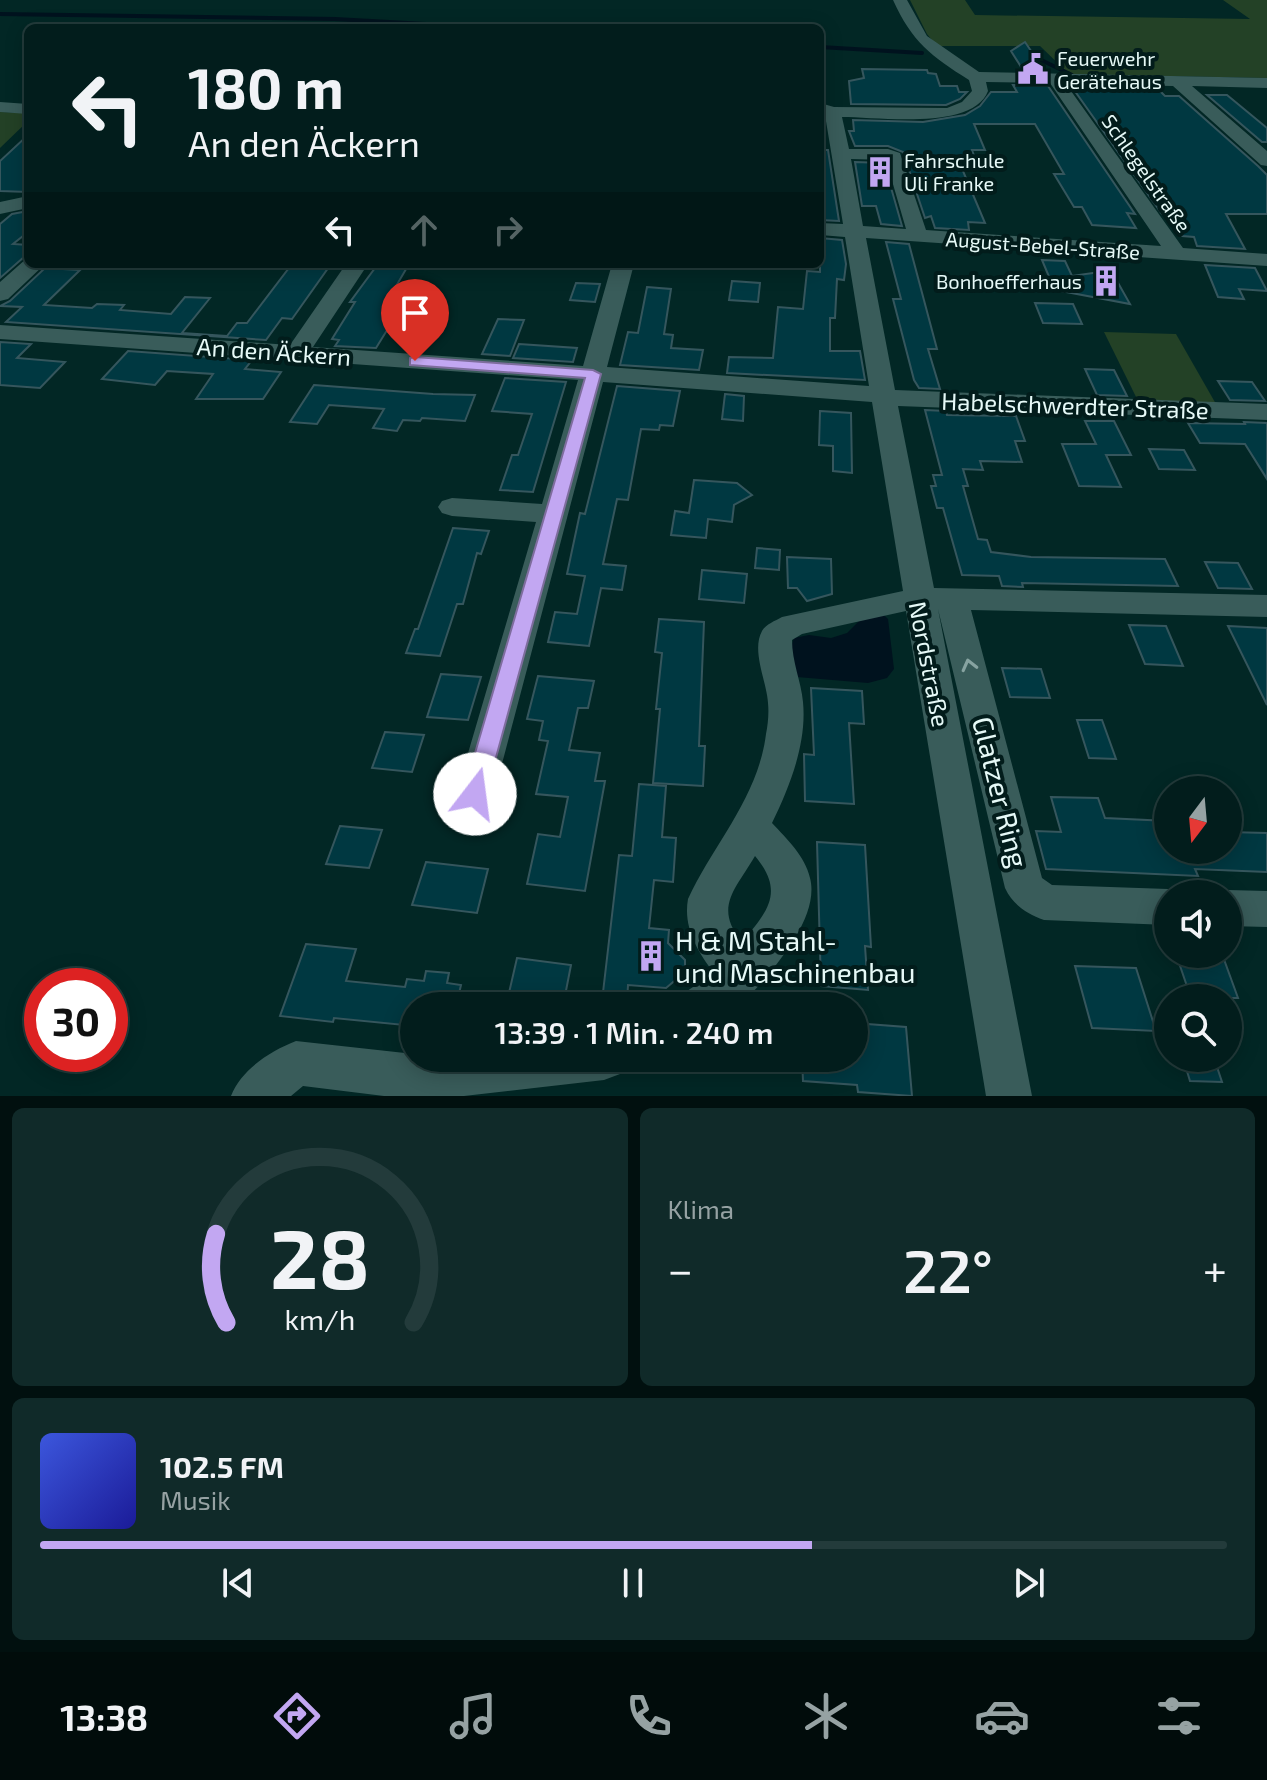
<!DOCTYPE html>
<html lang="de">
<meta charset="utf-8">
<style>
:root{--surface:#021d1c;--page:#102a29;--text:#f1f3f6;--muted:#96a2a3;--line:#233b3b;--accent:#c2a7f2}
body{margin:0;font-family:"Exo 2",sans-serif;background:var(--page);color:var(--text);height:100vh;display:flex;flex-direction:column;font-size:30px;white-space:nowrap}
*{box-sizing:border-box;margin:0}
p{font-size:26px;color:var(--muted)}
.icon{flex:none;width:44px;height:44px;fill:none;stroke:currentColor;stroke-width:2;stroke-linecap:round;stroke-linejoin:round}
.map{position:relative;height:1096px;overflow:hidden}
.panel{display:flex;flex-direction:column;gap:12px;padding:12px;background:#01100f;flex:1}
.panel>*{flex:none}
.top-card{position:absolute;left:24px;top:24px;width:800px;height:244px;border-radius:12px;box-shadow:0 4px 20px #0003,0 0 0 2px var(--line);background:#021d1c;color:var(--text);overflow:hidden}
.needle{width:52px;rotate:196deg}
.tools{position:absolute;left:1154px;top:776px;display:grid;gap:16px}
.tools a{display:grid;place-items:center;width:88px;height:88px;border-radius:50%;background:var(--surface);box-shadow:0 4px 20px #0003,0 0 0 2px var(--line);font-size:40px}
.speed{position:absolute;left:24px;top:968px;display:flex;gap:16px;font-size:40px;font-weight:700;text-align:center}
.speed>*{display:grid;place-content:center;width:104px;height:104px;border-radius:50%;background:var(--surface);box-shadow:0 4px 20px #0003,0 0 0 2px var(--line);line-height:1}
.speed .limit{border:12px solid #d22;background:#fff;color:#111}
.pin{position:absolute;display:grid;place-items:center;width:68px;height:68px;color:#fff;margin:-82px -34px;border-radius:50% 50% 50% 0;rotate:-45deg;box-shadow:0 0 8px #0007}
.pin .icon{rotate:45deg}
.me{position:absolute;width:88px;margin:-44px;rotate:15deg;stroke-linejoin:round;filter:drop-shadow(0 0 6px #0008)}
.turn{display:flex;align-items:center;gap:28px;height:168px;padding:0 32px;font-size:36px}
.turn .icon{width:104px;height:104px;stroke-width:2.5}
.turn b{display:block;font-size:56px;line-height:68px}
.lanes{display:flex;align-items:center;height:76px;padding:0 32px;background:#0003;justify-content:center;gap:40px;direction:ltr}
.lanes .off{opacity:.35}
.big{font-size:60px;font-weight:600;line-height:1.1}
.panel .tile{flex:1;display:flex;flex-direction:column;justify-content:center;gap:12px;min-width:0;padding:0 28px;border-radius:12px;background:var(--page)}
.panel .dial{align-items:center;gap:0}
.dial svg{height:208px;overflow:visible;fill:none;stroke:var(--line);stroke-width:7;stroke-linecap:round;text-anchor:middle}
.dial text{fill:var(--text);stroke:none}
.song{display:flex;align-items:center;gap:24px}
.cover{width:96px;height:96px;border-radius:12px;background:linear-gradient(135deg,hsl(230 70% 55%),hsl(240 70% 35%))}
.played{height:8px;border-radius:4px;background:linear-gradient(90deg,var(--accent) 65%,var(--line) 65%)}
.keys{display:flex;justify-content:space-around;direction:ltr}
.heat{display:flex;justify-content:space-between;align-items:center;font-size:44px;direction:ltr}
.panel .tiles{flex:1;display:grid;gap:12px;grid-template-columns:1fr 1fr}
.tile:last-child{grid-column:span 2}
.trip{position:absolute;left:400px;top:992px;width:468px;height:80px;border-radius:40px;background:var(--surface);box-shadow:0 4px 20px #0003,0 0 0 2px var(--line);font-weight:600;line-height:80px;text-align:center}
.menu{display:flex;height:128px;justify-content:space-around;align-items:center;background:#010c0b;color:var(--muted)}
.menu .icon{width:56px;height:56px}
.menu .on{color:var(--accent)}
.menu b{font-size:36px;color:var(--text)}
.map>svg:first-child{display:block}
.green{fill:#234126}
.water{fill:#00121e}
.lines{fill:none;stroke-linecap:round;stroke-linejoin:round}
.stream{stroke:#00121e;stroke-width:4}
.building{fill:#003841;stroke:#35565d;stroke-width:2}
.minor{fill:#395c5a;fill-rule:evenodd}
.oneway{stroke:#87a3a1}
.route{fill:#c2a7f2;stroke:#7e6d9d;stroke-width:2}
.labels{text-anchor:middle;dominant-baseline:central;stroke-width:8;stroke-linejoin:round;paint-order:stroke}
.far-poi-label{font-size:20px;fill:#e6f9f7;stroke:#021c1b;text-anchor:start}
.far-street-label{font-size:20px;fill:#e6f9f7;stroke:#021c1b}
.street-label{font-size:24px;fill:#e6f9f7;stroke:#021c1b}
.near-street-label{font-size:28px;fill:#e6f9f7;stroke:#021c1b}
.near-poi-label{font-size:28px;fill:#e6f9f7;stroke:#021c1b;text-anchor:start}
</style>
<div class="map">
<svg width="1267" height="1096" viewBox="0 0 1267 1096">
<rect width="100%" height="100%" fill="#022725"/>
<g class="green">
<polygon points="910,0 965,0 975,15 1250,19 1223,0 1267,0 1267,78 1069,74 1040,46 937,46 927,34"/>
<polygon points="0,112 28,113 28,121 0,148"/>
<polygon points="1104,332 1176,334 1216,404 1138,401"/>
</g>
<polygon class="water" points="884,615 888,619 894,669 887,678 868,683 797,677 791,647 794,638 809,635 831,638 847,633 862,618"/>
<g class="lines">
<g class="stream">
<polyline points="0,14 335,19 498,28"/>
<polyline points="820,47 922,53"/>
<polyline points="1037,58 1072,75"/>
</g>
</g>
<g class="building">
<polygon points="1025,42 1044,70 1023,70 1011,51"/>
<polygon points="862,69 927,70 928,73 936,74 940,86 957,86 959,92 967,92 960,99 946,105 851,104 849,81 864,78"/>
<polygon points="1013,85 1048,86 1135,214 1127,213 1136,228 1092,225 1082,207 1074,207 1054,174 1064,174 1035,124 974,124 985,150 972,150 977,164 960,164 985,223 968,222 969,230 935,228 931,216 925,218 903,152 888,146 855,146 849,131 854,131 853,120 923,122 965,115 980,106 991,92 1017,92"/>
<polygon points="1072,87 1158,89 1165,96 1179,96 1258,166 1267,175 1267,214 1226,214 1245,249 1197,246 1194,237 1182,236 1170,214 1162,214"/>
<polygon points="1207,95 1227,95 1267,128 1267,142 1262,142"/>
<polygon points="28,135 28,192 0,191 0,161"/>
<polygon points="820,150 828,150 839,221 820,220"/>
<polygon points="855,162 884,163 902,226 881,224 876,206 862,206"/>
<polygon points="28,211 28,232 13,244 28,245 28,257 24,257 0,278 0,224 12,214"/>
<polygon points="820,238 842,240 846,264 844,280 837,279 835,318 830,318 830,351 860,351 865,380 727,373 729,357 773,358 778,307 803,309 807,271 820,272"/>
<polygon points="886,242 909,244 937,349 928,349 940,389 919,388 914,380 893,299 901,299"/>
<polygon points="1042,260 1065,261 1072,276 1100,272 1113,274 1130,304 1029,285 1030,282 1050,279"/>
<polygon points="292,264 331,264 292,319 282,318 266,340 6,322 22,307 0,306 10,301 45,268 80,270 44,305 92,308 97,304 124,305 120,310 171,314 185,297 210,298 182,333 227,336 237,323 247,323"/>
<polygon points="378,264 409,264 385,305 402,306 376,348 335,346 339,340 332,339 355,302 350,302"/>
<polygon points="1205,265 1255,268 1267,291 1239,289 1244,299 1218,297"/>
<polygon points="732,281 760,283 758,302 729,300"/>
<polygon points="576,283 600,284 595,302 570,300"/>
<polygon points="647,287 671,289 664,334 673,335 671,348 703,350 699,370 620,365 628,332 638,333"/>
<polygon points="1035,303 1073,304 1082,324 1043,323"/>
<polygon points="498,319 524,320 510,356 482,354"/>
<polygon points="0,342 31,344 17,358 65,362 40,388 0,385"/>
<polygon points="519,344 577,348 573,362 513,358"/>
<polygon points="128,351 252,360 245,369 281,372 263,399 196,399 213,374 167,371 155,385 102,379"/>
<polygon points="1085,369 1114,370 1127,396 1097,395"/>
<polygon points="505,378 566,382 533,492 500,490 512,455 518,455 532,414 492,411"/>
<polygon points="1218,381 1252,382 1265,401 1230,400"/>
<polygon points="314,385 433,394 475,395 465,421 422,418 420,421 403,420 397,431 373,428 384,409 329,405 317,424 290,422"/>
<polygon points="617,386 680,391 673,426 660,425 659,430 641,429 628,500 617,499 603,564 626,566 622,590 601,588 589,646 548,642 555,612 577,614 585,576 567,574 580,513 585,514"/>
<polygon points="725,394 744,396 743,421 722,419"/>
<polygon points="925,410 946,411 947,415 1016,416 1025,441 1015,441 1022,462 980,461 983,470 963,469 968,486 963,486 978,539 987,540 991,552 1031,557 1165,559 1178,586 1022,583 1023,587 1002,586 999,576 962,575 943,508 937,508 931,486 936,486 933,475 942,475"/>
<polygon points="820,411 851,413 852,473 833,471 833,446 819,445"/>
<polygon points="1085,421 1114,421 1131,455 1106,455 1121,487 1079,486 1062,444 1096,444"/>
<polygon points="1244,422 1267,423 1267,479 1245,444 1200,443 1188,423 1245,424"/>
<polygon points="1149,449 1184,450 1195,470 1159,469"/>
<polygon points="694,480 737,483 752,495 734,505 732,522 708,519 706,538 671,535 675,511 689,513"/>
<polygon points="453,528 489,531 481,554 477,553 463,604 457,604 440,656 406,653 415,629 418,629"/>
<polygon points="757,548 780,550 779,570 755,568"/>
<polygon points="787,557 831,559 832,594 807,601 797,588 788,588"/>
<polygon points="1205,562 1238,563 1252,589 1218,588"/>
<polygon points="702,570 747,574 744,603 699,599"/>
<polygon points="659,619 704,622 699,746 705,746 703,786 653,783 660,709 656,709 662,653 655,652"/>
<polygon points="1129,625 1166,626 1183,666 1145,664"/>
<polygon points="1228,626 1267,628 1267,705"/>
<polygon points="1002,668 1041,669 1050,698 1010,697"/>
<polygon points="441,674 481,677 468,720 427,717"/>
<polygon points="538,676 594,681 588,708 578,708 569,750 600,753 595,781 605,781 585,891 527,884 538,834 560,837 568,797 536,794 548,741 539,740 543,721 527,719"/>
<polygon points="811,688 862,691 864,724 849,723 854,804 805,801 804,754 814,755"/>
<polygon points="1077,720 1102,720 1116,759 1089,758"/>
<polygon points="385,732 424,735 412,772 372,768"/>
<polygon points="639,784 666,786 662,837 676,838 673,882 654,880 649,928 669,930 668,943 685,960 685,972 666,988 628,985 627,1003 602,1001 619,855 632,856"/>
<polygon points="1051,797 1098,798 1105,818 1168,821 1168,850 1228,850 1228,832 1267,833 1267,872 1195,869 1198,876 1046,869 1036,831 1061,832"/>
<polygon points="340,826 382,830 369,868 326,864"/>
<polygon points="817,842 865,845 871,947 865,946 868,990 821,986"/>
<polygon points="426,862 488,869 477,913 412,905"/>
<polygon points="306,944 356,949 346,981 405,987 407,979 424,981 426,971 449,973 447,983 461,985 456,1006 414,1006 414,1026 334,1018 333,1022 280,1016"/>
<polygon points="1176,954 1222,954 1238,998 1191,998"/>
<polygon points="517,958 571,965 563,1006 506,1006"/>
<polygon points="1075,966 1136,968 1156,1031 1092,1028"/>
<polygon points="854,1023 906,1027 912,1096 858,1092 857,1085 803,1081 802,1058 854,1058"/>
<polygon points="1183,1058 1214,1058 1222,1082 1190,1081"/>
</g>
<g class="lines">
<g class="minor">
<path d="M893,0h14l20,36 52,36 288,6v10l-75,-2 75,65v15l-6,-1 -88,-79 -107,-2 117,164 84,6v12l-401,-28 29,152 372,14v16l-369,-14 36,182 333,7v22l-296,-7 71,268 10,7 116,4 13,5h-13v31l-124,-5c-18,-7 -31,-15 -39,-32l-67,-279 94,487h-46l-80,-485 -104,23 -10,6c0,22 9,41 11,62 4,41 -13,84 -31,121 15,16 33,33 38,55 11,42 -43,99 -69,127l-60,1 6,-15 27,-18c-17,-22 -31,-46 -26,-74 26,-56 70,-101 78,-165 2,-10 3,-21 2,-31 -1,-21 -17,-52 -6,-72 4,-7 13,-10 20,-14l121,-26 -31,-189 -269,-20 -109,412 -6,11 -13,4 -13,-4 -6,-11 80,-272 -84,-6 -10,-3 -4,-6 4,-6 10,-3 90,6 36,-124 -578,-41v-14l290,20 56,-81h22l-55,83 270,19 29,-102h22l-27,103 262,19 -24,-149 -25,-2v-12l23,1 -18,-109 -5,-2v-10l14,4 113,1 15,-6 10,-11 -3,-11c-38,-24 -57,-38 -76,-80zM986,82l64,1 111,163 -235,-16 -26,-77 -12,-4h-39l-7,-32c36,0 131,14 146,-26zM851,159l35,1 20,69 -43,-3zM755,856c30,36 13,55 -13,86 -29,-35 -6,-53 13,-86z"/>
<polygon points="0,102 28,104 28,114 0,112"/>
<polygon points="28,196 28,208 0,214 0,202"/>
<polygon points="26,259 28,264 45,264 8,299 0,301 0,282"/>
<polygon points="1228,890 1267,891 1267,927 1228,926 1228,894 1217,894"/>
<path d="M296,1041l118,13v4h213l-7,16 -16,6 -140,16h-80l-81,-10 -12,10h-60c10,-26 39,-45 65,-55z"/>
</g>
</g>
<defs><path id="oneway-chevron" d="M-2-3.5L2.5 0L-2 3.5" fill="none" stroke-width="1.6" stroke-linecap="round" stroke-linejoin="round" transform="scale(2)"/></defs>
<use class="oneway" href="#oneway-chevron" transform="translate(969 665) rotate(-104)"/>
<polygon class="route" points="415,357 593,370 601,374 486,794 483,800 475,803 467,800 463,794 585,378 410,365 410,358"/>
<defs>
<symbol id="civic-bare" viewBox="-9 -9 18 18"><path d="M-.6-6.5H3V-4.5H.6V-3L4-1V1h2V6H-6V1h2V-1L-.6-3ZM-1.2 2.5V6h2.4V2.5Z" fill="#c2a7f2" stroke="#021c1b" stroke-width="2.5" paint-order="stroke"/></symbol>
<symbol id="building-bare" viewBox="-9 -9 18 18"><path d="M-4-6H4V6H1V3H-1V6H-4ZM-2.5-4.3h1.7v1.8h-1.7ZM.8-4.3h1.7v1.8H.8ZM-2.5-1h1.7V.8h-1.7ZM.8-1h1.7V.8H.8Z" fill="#c2a7f2" stroke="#021c1b" stroke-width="2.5" paint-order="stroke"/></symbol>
</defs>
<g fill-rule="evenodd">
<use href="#civic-bare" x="1011" y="47" width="44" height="44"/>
<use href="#building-bare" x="858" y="150" width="44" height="44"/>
<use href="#building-bare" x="1084" y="259" width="44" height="44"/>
<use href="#building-bare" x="629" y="934" width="44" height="44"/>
</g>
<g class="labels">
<g class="far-poi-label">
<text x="1057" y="58">Feuerwehr<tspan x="1057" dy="23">Gerätehaus</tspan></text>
<text x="904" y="160">Fahrschule<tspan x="904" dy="23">Uli Franke</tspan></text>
<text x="1082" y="281" text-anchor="end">Bonhoefferhaus</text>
</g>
<g class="far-street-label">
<text transform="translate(1147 173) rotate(55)">Schlegelstraße</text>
<text transform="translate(1043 245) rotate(4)">August-Bebel-Straße</text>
</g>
<g class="street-label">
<text transform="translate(274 351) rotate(4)">An den Äckern</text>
<text transform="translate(1075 405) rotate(2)">Habelschwerdter Straße</text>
<text transform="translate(930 664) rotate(79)">Nordstraße</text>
</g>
<g class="near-street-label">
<text transform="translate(1001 792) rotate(76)">Glatzer Ring</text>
</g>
<g class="near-poi-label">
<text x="675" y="940">H &amp; M Stahl-<tspan x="675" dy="32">und Maschinenbau</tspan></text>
</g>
</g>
</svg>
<div class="tools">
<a><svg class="needle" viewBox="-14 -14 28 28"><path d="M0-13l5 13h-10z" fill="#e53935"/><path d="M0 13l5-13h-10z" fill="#96a2a3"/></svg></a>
<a><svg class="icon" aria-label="sound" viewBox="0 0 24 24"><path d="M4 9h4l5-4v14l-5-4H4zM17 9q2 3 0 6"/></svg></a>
<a><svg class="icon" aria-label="search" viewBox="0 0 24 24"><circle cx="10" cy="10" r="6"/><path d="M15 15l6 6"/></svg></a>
</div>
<div class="speed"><div class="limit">30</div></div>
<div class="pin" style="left:415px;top:361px;background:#d93025"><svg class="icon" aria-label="arrive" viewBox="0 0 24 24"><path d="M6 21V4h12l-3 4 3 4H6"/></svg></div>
<svg class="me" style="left:475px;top:794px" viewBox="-20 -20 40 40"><circle r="19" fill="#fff"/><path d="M0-13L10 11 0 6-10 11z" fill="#c2a7f2"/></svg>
<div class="trip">13:39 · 1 Min. · 240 m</div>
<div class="top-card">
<div class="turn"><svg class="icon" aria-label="left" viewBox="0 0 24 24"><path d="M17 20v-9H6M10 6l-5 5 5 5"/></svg><div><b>180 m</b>An den Äckern</div></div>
<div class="lanes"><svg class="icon" aria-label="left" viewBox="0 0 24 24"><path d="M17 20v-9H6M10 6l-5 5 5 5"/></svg><svg class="icon off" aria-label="ahead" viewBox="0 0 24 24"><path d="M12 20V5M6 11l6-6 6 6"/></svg><svg class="icon off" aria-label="right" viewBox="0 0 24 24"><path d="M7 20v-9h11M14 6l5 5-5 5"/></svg></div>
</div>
</div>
<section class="panel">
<div class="tiles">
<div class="tile dial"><svg viewBox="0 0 100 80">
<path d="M14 69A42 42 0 1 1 86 69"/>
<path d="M14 69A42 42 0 0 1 10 35" stroke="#c2a7f2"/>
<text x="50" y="56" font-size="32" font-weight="700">28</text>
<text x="50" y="72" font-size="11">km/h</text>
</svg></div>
<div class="tile"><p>Klima</p>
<div class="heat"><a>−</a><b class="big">22°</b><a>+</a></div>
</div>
<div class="tile">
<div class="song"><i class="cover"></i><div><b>102.5 FM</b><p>Musik</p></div></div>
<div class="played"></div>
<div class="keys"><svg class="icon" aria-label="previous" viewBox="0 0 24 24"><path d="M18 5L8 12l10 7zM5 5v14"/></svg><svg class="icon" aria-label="pause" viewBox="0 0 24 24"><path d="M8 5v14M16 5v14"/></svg><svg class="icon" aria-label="next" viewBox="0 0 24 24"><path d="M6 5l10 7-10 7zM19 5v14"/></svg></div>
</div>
</div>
</section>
<nav class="menu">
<b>13:38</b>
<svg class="icon on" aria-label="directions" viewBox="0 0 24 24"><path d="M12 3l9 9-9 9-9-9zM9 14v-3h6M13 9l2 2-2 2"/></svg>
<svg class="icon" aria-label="music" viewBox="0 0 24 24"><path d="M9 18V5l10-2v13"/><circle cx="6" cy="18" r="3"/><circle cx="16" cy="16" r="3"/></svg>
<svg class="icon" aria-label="phone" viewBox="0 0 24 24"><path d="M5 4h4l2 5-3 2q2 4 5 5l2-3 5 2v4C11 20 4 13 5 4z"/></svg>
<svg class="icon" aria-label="climate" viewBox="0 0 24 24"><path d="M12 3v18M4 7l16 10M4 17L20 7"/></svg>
<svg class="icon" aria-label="car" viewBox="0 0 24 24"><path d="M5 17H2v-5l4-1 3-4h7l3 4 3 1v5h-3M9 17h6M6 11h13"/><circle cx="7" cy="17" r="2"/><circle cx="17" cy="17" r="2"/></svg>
<svg class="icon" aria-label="filters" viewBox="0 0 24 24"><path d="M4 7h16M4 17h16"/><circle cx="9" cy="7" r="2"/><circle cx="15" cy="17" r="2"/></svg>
</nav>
